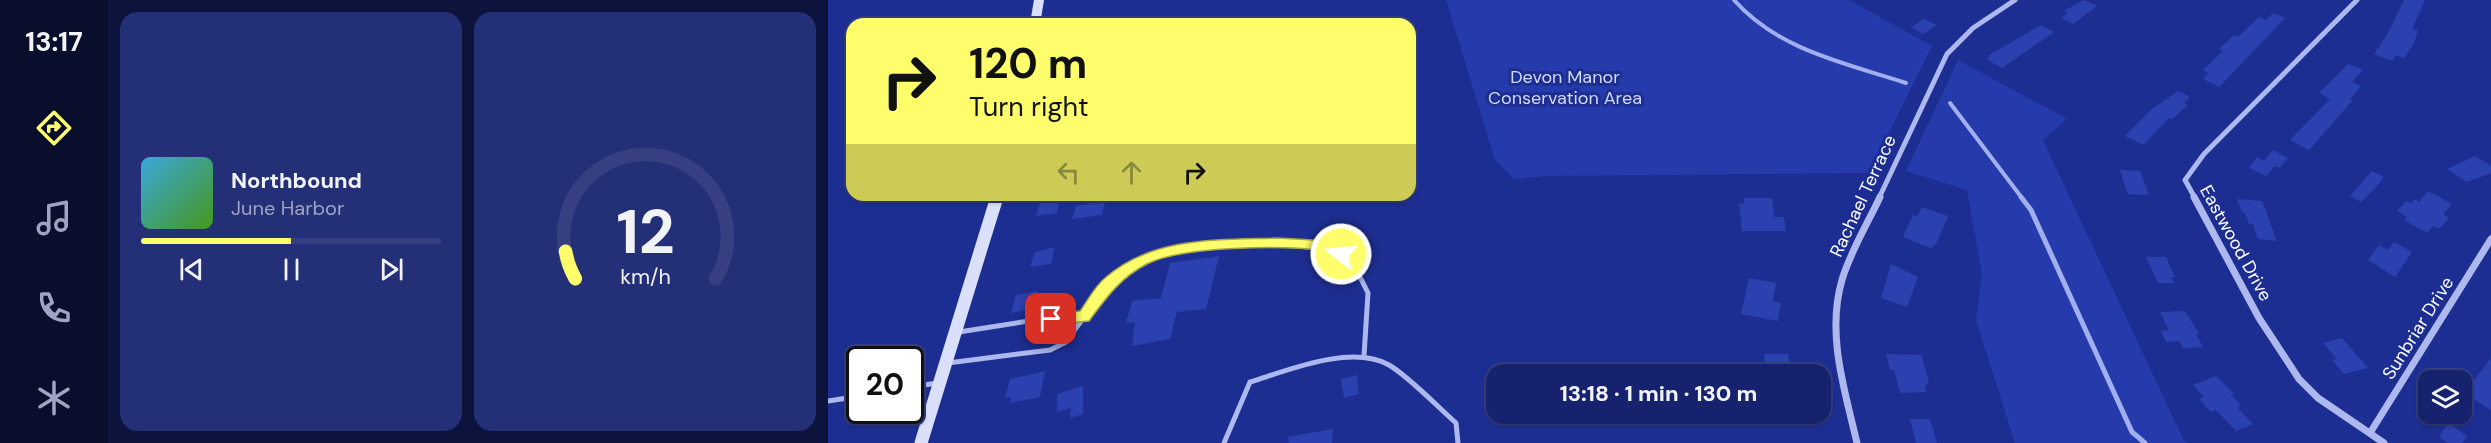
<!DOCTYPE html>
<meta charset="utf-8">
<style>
:root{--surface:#16226e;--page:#232f76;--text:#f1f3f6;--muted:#9ea4c2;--line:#353f81;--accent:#fefe6c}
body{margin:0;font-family:"DM Sans",sans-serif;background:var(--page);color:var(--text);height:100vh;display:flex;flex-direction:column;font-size:22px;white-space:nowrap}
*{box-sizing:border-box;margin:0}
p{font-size:20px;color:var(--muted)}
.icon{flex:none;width:33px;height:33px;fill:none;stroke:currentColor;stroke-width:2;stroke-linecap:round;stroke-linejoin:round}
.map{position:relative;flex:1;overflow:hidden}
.details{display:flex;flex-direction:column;gap:12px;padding:12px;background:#0c133c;width:720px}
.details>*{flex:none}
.guide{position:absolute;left:18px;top:18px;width:570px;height:183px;border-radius:18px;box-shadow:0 2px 4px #0004,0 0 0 2px var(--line);background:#fefe6c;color:#111;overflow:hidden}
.buttons{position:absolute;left:1590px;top:370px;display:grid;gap:12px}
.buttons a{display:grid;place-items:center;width:54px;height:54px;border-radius:12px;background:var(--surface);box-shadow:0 2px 4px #0004,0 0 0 2px var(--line);font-size:30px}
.speed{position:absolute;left:18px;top:346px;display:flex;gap:12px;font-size:30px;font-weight:700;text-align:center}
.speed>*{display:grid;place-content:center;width:78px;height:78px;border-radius:50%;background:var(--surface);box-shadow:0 2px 4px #0004,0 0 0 2px var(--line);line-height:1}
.speed .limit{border:3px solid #111;border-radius:9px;background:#fff;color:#111}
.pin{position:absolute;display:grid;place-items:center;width:51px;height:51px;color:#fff;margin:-26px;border-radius:12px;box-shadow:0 3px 9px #0006}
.me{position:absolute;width:66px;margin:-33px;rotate:286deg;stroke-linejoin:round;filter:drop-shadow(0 0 4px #0008)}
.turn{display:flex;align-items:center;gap:21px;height:126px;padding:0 24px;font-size:27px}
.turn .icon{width:78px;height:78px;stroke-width:2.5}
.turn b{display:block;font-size:42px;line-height:51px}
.lanes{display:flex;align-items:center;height:57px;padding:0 24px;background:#0003;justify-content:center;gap:30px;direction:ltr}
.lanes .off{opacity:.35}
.details .tile{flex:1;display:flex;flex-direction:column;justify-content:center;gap:9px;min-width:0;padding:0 21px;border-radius:18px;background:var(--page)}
.details .dial{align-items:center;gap:0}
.dial svg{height:156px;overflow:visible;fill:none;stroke:var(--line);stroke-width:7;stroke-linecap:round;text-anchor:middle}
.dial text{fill:var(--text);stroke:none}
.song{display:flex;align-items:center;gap:18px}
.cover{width:72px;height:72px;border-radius:9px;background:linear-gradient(135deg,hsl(200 70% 55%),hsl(100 70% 35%))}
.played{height:6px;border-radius:3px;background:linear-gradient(90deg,var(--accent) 50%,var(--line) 50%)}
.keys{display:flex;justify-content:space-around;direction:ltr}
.details .tiles{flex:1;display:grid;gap:12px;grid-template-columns:repeat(2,1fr)}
.trip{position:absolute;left:658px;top:364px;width:345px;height:60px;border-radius:18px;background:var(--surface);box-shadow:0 2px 4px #0004,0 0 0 2px var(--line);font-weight:800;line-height:60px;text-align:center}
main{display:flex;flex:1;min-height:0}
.dock{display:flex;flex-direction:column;width:108px;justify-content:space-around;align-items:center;background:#090e2c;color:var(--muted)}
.dock .icon{width:42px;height:42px}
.dock .on{color:var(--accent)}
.dock b{font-size:27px;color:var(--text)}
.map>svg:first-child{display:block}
.green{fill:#263bab}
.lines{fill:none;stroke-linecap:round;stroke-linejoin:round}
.stream-far1{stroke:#a1aef0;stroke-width:4}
.stream{stroke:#a1aef0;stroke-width:5}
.building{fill:#2c41b0}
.lane{stroke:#adb8ee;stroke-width:5}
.street-far1{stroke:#adb8ee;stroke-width:5}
.street{stroke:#adb8ee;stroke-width:7}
.secondary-far1{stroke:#dadffa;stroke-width:10}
.secondary{stroke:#dadffa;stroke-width:13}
.route{fill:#fefe6c;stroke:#a5a546;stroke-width:1.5}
.labels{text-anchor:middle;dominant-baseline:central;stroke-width:6;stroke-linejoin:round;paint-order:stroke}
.park-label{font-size:18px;fill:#d3dafa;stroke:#1d2e92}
.street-label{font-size:18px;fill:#fff;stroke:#1d2e92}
</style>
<main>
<nav class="dock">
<b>13:17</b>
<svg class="icon on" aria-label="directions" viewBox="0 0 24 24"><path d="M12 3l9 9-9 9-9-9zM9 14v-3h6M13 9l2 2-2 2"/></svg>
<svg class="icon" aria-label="music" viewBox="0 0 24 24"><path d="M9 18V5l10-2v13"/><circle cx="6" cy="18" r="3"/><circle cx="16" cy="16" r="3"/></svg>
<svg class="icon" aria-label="phone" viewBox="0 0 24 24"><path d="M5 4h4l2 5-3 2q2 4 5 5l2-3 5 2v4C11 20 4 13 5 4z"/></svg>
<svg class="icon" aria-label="climate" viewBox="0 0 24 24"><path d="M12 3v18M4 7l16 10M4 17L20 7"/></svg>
</nav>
<section class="details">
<div class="tiles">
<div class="tile">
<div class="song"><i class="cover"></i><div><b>Northbound</b><p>June Harbor</p></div></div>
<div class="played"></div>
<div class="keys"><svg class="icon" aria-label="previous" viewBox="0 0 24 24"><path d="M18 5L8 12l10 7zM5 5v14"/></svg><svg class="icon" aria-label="pause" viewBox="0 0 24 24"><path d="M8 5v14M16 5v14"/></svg><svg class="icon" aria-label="next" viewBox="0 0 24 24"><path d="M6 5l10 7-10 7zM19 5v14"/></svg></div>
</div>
<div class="tile dial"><svg viewBox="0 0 100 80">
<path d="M14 69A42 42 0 1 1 86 69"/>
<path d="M14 69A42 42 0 0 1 9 55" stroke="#fefe6c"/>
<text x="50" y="56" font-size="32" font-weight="700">12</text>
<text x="50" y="72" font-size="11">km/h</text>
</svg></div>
</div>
</section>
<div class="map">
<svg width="1663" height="443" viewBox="0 0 1663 443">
<rect width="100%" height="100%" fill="#1d2e92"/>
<g class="green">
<polygon points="618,0 1021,0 1104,46 1041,173 720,176 686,179 667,160"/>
<polygon points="1130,60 1239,119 1215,140 1355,439 1360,443 1187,443 1148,320 1154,274 1139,190 1078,171"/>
</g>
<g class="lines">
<g class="stream-far1">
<path d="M906,0c44,50 111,63 172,83"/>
<polyline points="1122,103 1194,198"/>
</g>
<polyline class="stream" points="1193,197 1203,210 1304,432 1317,443"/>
</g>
<g class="building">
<polygon points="1256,0 1269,6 1245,24 1233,18 1240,13 1236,11"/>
<polygon points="1576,0 1597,0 1584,29 1590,31 1586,43 1576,58 1568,55 1564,61 1546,54 1560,33"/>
<polygon points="1445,13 1457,18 1391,87 1375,79 1381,73 1375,70 1395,51 1391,49 1406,35 1410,37 1431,17 1438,20"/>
<polygon points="1096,19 1109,25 1095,34 1083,27"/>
<polygon points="1213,25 1226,32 1174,68 1158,59 1162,57 1160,56"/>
<polygon points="1520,64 1535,70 1524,82 1533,86 1522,99 1525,100 1481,150 1462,140 1502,99 1491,93"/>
<polygon points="1350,91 1362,97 1356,103 1360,105 1344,119 1341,118 1315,145 1297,136 1324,109"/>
<polygon points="1445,150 1460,158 1452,168 1447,166 1438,176 1421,168 1429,157 1436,161"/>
<polygon points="1647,156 1663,166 1663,173 1639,182 1619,169"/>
<polygon points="1292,170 1312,171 1321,195 1300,194"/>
<polygon points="1544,171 1556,177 1547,188 1533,202 1522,196"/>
<polygon points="1600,191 1624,204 1615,214 1621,218 1611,229 1605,226 1599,233 1576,220 1579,217 1569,211 1578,201 1583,203 1587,199 1591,202"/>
<polygon points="232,198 229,213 208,216 212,202"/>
<polygon points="916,198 944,198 946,217 956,217 958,231 914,231 911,203 916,204"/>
<polygon points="1409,199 1434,201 1449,241 1430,239 1425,224 1421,224 1417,213 1414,212"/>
<polygon points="277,201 274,215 244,219 248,206"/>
<polygon points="1094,207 1120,216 1108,245 1106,244 1104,249 1075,237 1085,215 1089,217"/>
<polygon points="1566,242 1584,252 1567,277 1540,260 1551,245 1560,250"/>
<polygon points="227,247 223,264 202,267 207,252"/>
<polygon points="391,256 378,309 349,312 342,339 304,346 307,322 298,323 304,301 333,298 342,263"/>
<polygon points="1318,257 1338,257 1347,277 1343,277 1346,283 1330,283"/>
<polygon points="1063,264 1090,277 1079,307 1053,298"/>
<polygon points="921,278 948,283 945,301 953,303 950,321 913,314"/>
<polygon points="210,291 205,309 183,313 188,295"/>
<polygon points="1357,311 1371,334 1368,334 1375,347 1355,348 1351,341 1338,342 1333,331 1341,330 1332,312"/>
<polygon points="1514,338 1540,368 1516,374 1504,360 1509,359 1495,343"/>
<polygon points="936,354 960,354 962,372 957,372 958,375 922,375 921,364 937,364"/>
<polygon points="1058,354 1093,355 1101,381 1097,387 1098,392 1072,393 1066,369 1062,370"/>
<polygon points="1663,358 1663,410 1636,393"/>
<polygon points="217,371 212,397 182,403 183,397 177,398 182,379"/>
<polygon points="529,375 531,394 516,398 513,379"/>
<polygon points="1388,376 1406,394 1403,395 1413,405 1409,407 1425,424 1408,431 1388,410 1383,412 1371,399 1376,397 1365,385"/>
<polygon points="255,386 255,414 242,418 243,408 229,412 229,394"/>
<polygon points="1082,419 1102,419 1109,443 1088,443"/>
<polygon points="1620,423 1639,436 1634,443 1620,443 1611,437"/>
<polygon points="505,429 504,443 461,443 460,437"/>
</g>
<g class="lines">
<g class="lane">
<polyline points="131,332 207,320 256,317"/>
<polyline points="120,363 222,350 238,342 281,282 315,259 355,247 450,243 502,246 524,261 540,293 536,356"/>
<polyline points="82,387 110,383"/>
<polyline points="0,401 32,396"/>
<path d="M396,443l26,-61c39,-12 101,-38 139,-17 18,10 50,43 67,58l2,20"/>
</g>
<g class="street-far1">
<polyline points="1051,198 1119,54 1145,28 1187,0"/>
<polyline points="1367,198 1357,180 1376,154 1529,0"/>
</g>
<g class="street">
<polyline points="1366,197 1431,318 1471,379 1490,398 1556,443"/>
<polyline points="1542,433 1663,239"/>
<path d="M1029,443c-12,-52 -31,-109 -15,-163 8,-28 26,-57 38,-83"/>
</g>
<g class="secondary-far1">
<polyline points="207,24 211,0"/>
<polyline points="168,198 169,195"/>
</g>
<polyline class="secondary" points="93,443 169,197"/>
</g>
<path class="route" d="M450,238l52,3 18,13 -7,5c-6,-2 -11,-7 -17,-8 -39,-6 -142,-5 -177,13 -26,13 -41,34 -58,57l-38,4 -7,-6 7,-6 29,-2c8,-11 15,-25 25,-33 48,-42 113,-38 173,-40z"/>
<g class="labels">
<g class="park-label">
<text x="737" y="77">Devon Manor<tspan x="737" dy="21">Conservation Area</tspan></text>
</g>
<g class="street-label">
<text transform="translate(1035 196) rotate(-65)">Rachael Terrace</text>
<text transform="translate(1408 243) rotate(61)">Eastwood Drive</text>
<text transform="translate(1590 328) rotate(-58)">Sunbriar Drive</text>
</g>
</g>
</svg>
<div class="buttons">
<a><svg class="icon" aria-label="layers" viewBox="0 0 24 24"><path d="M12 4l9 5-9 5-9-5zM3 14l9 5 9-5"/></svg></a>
</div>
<div class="speed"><div class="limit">20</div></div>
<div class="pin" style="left:223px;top:319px;background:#d93025"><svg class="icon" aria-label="arrive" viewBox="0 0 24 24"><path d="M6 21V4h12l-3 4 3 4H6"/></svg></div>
<svg class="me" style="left:513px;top:254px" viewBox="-20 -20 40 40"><circle r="17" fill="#fefe6c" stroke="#fff" stroke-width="3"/><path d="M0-11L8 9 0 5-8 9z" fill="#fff"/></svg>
<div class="trip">13:18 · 1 min · 130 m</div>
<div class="guide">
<div class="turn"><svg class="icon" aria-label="right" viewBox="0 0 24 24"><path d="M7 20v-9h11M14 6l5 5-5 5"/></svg><div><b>120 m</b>Turn right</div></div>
<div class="lanes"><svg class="icon off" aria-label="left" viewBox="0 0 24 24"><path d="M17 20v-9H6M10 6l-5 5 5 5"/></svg><svg class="icon off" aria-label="ahead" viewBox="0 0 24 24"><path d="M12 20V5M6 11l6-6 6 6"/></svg><svg class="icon" aria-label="right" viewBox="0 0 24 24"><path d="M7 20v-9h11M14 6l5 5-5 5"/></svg></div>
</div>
</div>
</main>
